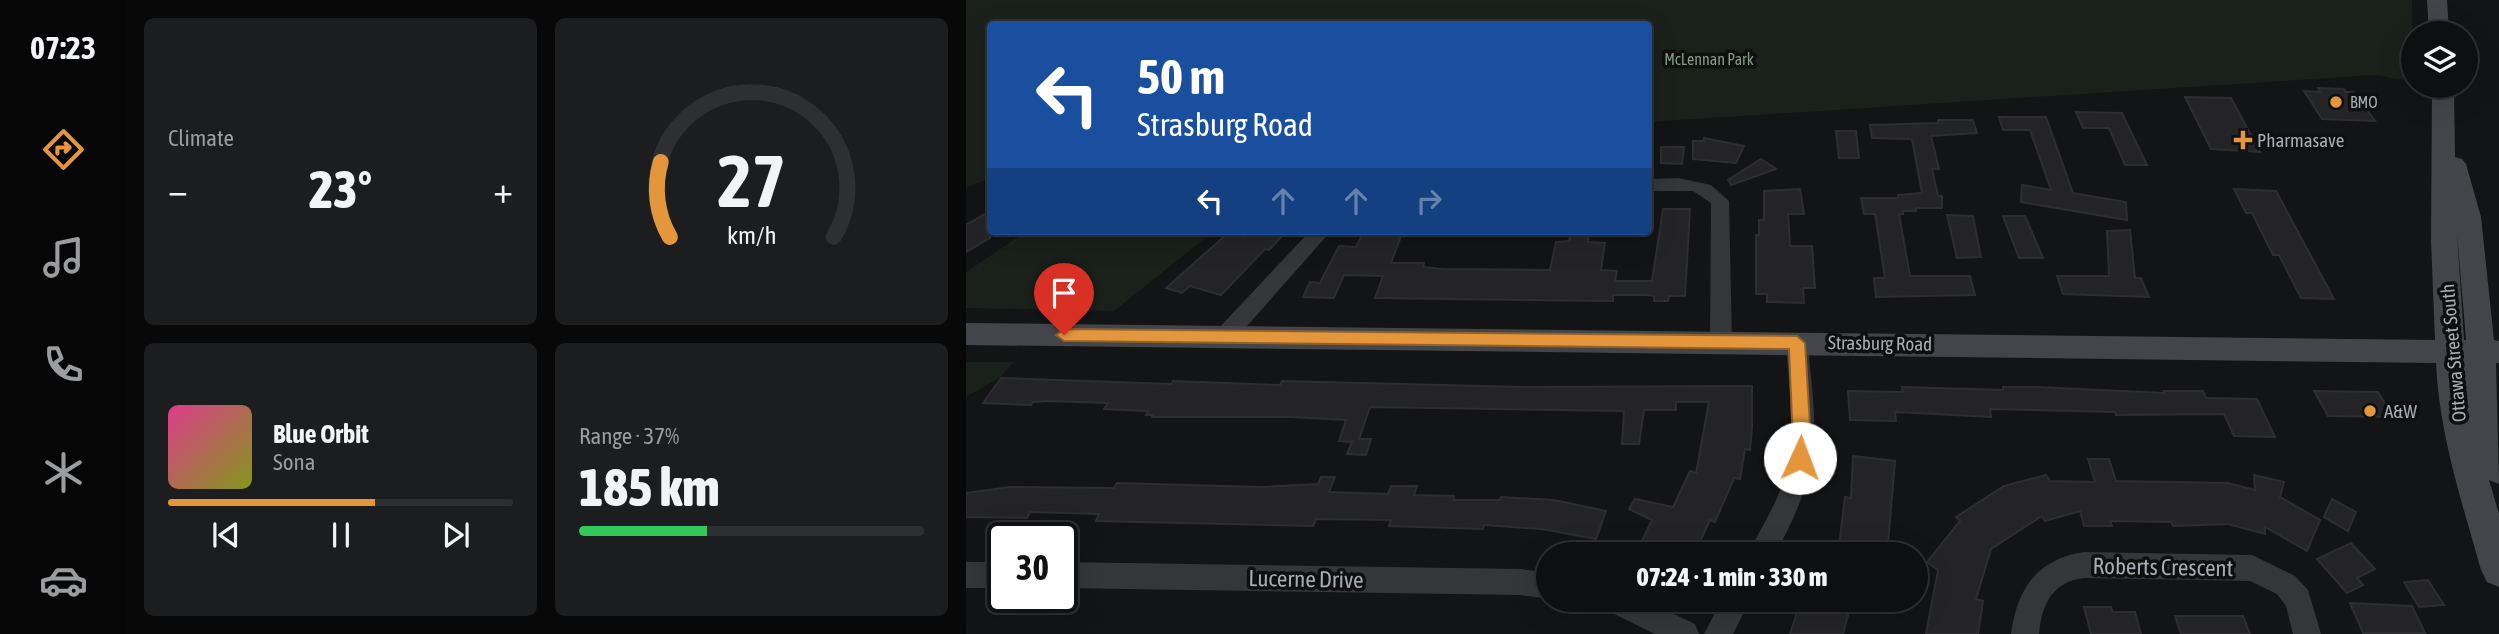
<!DOCTYPE html>
<meta charset="utf-8">
<style>
:root{--surface:#0e0f10;--page:#1c1d1e;--text:#f1f3f6;--muted:#9b9c9f;--line:#2e2f30;--accent:#e4963c}
body{margin:0;font-family:"Asap Condensed",sans-serif;background:var(--page);color:var(--text);height:100vh;display:flex;flex-direction:column;font-size:26px;white-space:nowrap}
*{box-sizing:border-box;margin:0}
p{font-size:23px;color:var(--muted)}
.icon{flex:none;width:38px;height:38px;fill:none;stroke:currentColor;stroke-width:2;stroke-linecap:round;stroke-linejoin:round}
.map{position:relative;flex:1;overflow:hidden}
.side{display:flex;flex-direction:column;gap:18px;padding:18px;background:#080809;width:840px}
.side>*{flex:none}
.hud{position:absolute;left:21px;top:21px;width:665px;height:214px;border-radius:7px;box-shadow:0 7px 28px #0002,0 0 0 2px var(--line);background:#1a4fa0;color:#fff;overflow:hidden}
.buttons{position:absolute;left:1435px;top:21px;display:grid;gap:14px}
.buttons a{display:grid;place-items:center;width:77px;height:77px;border-radius:50%;background:var(--surface);box-shadow:0 7px 28px #0002,0 0 0 2px var(--line);font-size:35px}
.speed{position:absolute;left:21px;top:522px;display:flex;gap:14px;font-size:35px;font-weight:700;text-align:center}
.speed>*{display:grid;place-content:center;width:91px;height:91px;border-radius:50%;background:var(--surface);box-shadow:0 7px 28px #0002,0 0 0 2px var(--line);line-height:1}
.speed .limit{border:4px solid #111;border-radius:10px;background:#fff;color:#111}
.pin{position:absolute;display:grid;place-items:center;width:60px;height:60px;color:#fff;margin:-72px -30px;border-radius:50% 50% 50% 0;rotate:-45deg;box-shadow:0 0 7px #0007}
.pin .icon{rotate:45deg}
.me{position:absolute;width:77px;margin:-38px;rotate:2deg;stroke-linejoin:round;filter:drop-shadow(0 0 5px #0008)}
.turn{display:flex;align-items:center;gap:24px;height:147px;padding:0 35px;font-size:32px}
.turn .icon{width:91px;height:91px;stroke-width:2.5}
.turn b{display:block;font-size:49px;line-height:60px}
.lanes{display:flex;align-items:center;height:66px;padding:0 35px;background:#0003;justify-content:center;gap:35px;direction:ltr}
.lanes .off{opacity:.35}
.big{font-size:52px;font-weight:800;line-height:1.1}
.side .card{flex:1;display:flex;flex-direction:column;justify-content:center;gap:10px;min-width:0;padding:0 24px;border-radius:10px;background:var(--page)}
.side .dial{align-items:center;gap:0}
.dial svg{height:182px;overflow:visible;fill:none;stroke:var(--line);stroke-width:7;stroke-linecap:round;text-anchor:middle}
.dial text{fill:var(--text);stroke:none}
.song{display:flex;align-items:center;gap:21px}
.cover{width:84px;height:84px;border-radius:10px;background:linear-gradient(135deg,hsl(330 70% 55%),hsl(70 70% 35%))}
.played{height:7px;border-radius:4px;background:linear-gradient(90deg,var(--accent) 60%,var(--line) 60%)}
.keys{display:flex;justify-content:space-around;direction:ltr}
.heat{display:flex;justify-content:space-between;align-items:center;font-size:38px;direction:ltr}
.charge{height:10px;border-radius:5px;background:linear-gradient(90deg,#34c759 37%,var(--line) 0)}
.side .tiles{flex:1;display:grid;gap:18px;grid-template-columns:repeat(2,1fr)}
.trip{position:absolute;left:570px;top:542px;width:392px;height:70px;border-radius:35px;background:var(--surface);box-shadow:0 7px 28px #0002,0 0 0 2px var(--line);font-weight:800;line-height:70px;text-align:center}
main{display:flex;flex:1;min-height:0}
.tabs{display:flex;flex-direction:column;width:126px;justify-content:space-around;align-items:center;background:#060606;color:var(--muted)}
.tabs .icon{width:49px;height:49px}
.tabs .current{color:var(--accent)}
.tabs b{font-size:32px;color:var(--text)}
.map>svg:first-child{display:block}
.green{fill:#1a201a}
.building{fill:#242426;stroke:#2e2e31;stroke-width:2}
.lines{fill:none;stroke-linecap:round;stroke-linejoin:round}
.street{fill:#35363a;fill-rule:evenodd}
.secondary{fill:#43454a;fill-rule:evenodd}
.route{fill:#e4963c;stroke:#946227;stroke-width:2}
.poi-dot{fill:#e4963c;stroke:#0f0f10;stroke-width:2.5}
.labels{text-anchor:middle;dominant-baseline:central;stroke-width:7;stroke-linejoin:round;paint-order:stroke}
.far-park-label{font-size:16px;fill:#809e7e;stroke:#0f0f10}
.far-poi-label{font-size:16px;fill:#a6acb4;stroke:#0f0f10;text-anchor:start}
.poi-label{font-size:19px;fill:#a6acb4;stroke:#0f0f10;text-anchor:start}
.street-label{font-size:19px;fill:#a6acb4;stroke:#0f0f10}
.near-street-label{font-size:23px;fill:#a6acb4;stroke:#0f0f10}
</style>
<main>
<nav class="tabs">
<b>07:23</b>
<svg class="icon current" aria-label="directions" viewBox="0 0 24 24"><path d="M12 3l9 9-9 9-9-9zM9 14v-3h6M13 9l2 2-2 2"/></svg>
<svg class="icon" aria-label="music" viewBox="0 0 24 24"><path d="M9 18V5l10-2v13"/><circle cx="6" cy="18" r="3"/><circle cx="16" cy="16" r="3"/></svg>
<svg class="icon" aria-label="phone" viewBox="0 0 24 24"><path d="M5 4h4l2 5-3 2q2 4 5 5l2-3 5 2v4C11 20 4 13 5 4z"/></svg>
<svg class="icon" aria-label="climate" viewBox="0 0 24 24"><path d="M12 3v18M4 7l16 10M4 17L20 7"/></svg>
<svg class="icon" aria-label="car" viewBox="0 0 24 24"><path d="M5 17H2v-5l4-1 3-4h7l3 4 3 1v5h-3M9 17h6M6 11h13"/><circle cx="7" cy="17" r="2"/><circle cx="17" cy="17" r="2"/></svg>
</nav>
<section class="side">
<div class="tiles">
<div class="card"><p>Climate</p>
<div class="heat"><a>−</a><b class="big">23°</b><a>+</a></div>
</div>
<div class="card dial"><svg viewBox="0 0 100 80">
<path d="M14 69A42 42 0 1 1 86 69"/>
<path d="M14 69A42 42 0 0 1 10 36" stroke="#e4963c"/>
<text x="50" y="56" font-size="32" font-weight="700">27</text>
<text x="50" y="72" font-size="11">km/h</text>
</svg></div>
<div class="card">
<div class="song"><i class="cover"></i><div><b>Blue Orbit</b><p>Sona</p></div></div>
<div class="played"></div>
<div class="keys"><svg class="icon" aria-label="previous" viewBox="0 0 24 24"><path d="M18 5L8 12l10 7zM5 5v14"/></svg><svg class="icon" aria-label="pause" viewBox="0 0 24 24"><path d="M8 5v14M16 5v14"/></svg><svg class="icon" aria-label="next" viewBox="0 0 24 24"><path d="M6 5l10 7-10 7zM19 5v14"/></svg></div>
</div>
<div class="card"><p>Range · 37%</p><b class="big">185 km</b><div class="charge"></div></div>
</div>
</section>
<div class="map">
<svg width="1533" height="634" viewBox="0 0 1533 634">
<rect width="100%" height="100%" fill="#131415"/>
<g class="green">
<polygon points="0,0 1446,0 1447,72 1437,73 1438,80 1409,75 683,122 682,24 24,24 24,178 0,188"/>
<polygon points="61,231 248,231 148,311 0,308 0,272"/>
<polygon points="0,362 48,362 33,378 0,397"/>
</g>
<g class="building">
<polygon points="1352,88 1378,89 1380,92 1388,92 1409,121 1356,119 1338,91 1354,92"/>
<polygon points="1219,97 1265,98 1294,152 1245,149"/>
<polygon points="1110,112 1156,113 1181,165 1159,165 1143,128 1117,128"/>
<polygon points="1033,117 1080,117 1107,193 1160,202 1161,220 1055,202 1056,185 1085,190 1064,130 1037,130"/>
<polygon points="972,120 1007,120 1011,133 965,136 973,169 966,169 972,196 976,196 976,208 950,208 950,211 937,211 937,214 933,214 944,276 1004,276 1009,295 910,297 908,278 919,278 909,214 898,214 895,198 932,198 932,195 956,193 946,139 906,138 904,125 972,123"/>
<polygon points="870,131 890,131 893,158 873,158"/>
<polygon points="738,138 778,146 770,163 727,159 727,141 738,141"/>
<polygon points="695,147 718,147 716,164 695,163"/>
<polygon points="795,159 810,169 765,185 762,180"/>
<polygon points="834,189 838,214 822,214 824,246 846,246 849,288 837,288 838,303 801,302 801,294 790,294 790,235 793,235 793,220 798,220 798,191"/>
<polygon points="1268,189 1310,191 1368,299 1335,298 1313,255 1307,255 1286,213 1280,213"/>
<polygon points="697,209 724,209 719,296 703,296 702,301 688,301 688,296 680,295 647,295 647,301 409,298 417,276 378,275 368,298 337,297 344,282 354,283 373,246 390,247 398,231 437,231 425,263 458,263 457,267 476,269 584,270 590,242 603,241 605,231 623,231 622,242 639,243 635,270 651,271 649,281 686,281"/>
<polygon points="24,211 24,238 0,252 0,225"/>
<polygon points="981,215 1007,216 1015,257 991,258"/>
<polygon points="1037,216 1059,216 1077,258 1053,258"/>
<polygon points="1164,230 1169,278 1175,278 1183,297 1097,294 1091,276 1143,276 1141,231"/>
<polygon points="284,231 317,235 303,250 299,249 255,295 224,286 216,293 200,288 262,233 278,237"/>
<polygon points="35,378 205,384 207,381 314,385 316,381 557,387 786,386 786,427 784,450 779,449 774,479 768,478 749,522 744,520 728,555 700,555 674,545 686,520 663,509 669,499 707,507 724,471 730,473 743,402 710,402 710,410 678,410 673,444 656,444 658,411 404,407 393,439 405,439 400,455 381,454 386,442 373,441 380,420 325,417 186,417 187,415 180,415 182,411 138,409 142,403 82,401 67,402 65,405 17,403"/>
<polygon points="936,387 1037,390 1037,387 1070,387 1199,393 1198,391 1237,391 1240,398 1291,399 1309,437 1268,436 1258,414 1150,415 1149,412 1024,409 1025,417 929,412 930,421 884,420 882,391 937,392"/>
<polygon points="1348,391 1412,392 1427,417 1362,416"/>
<polygon points="887,456 929,461 921,555 872,555 879,497 885,498"/>
<polygon points="1122,459 1143,459 1150,481 1262,483 1289,490 1288,475 1318,482 1314,497 1354,520 1341,551 1299,527 1299,534 1262,524 1207,526 1205,522 1144,521 1146,526 1118,526 1114,511 1079,521 1076,516 1025,549 1010,599 1017,601 1012,634 960,634 972,570 961,562 994,521 990,517 1038,486 1080,475 1084,481 1129,482"/>
<polygon points="355,477 369,477 363,492 422,494 425,486 451,486 448,495 488,496 487,500 534,500 535,497 588,500 640,511 630,539 576,529 518,525 517,529 423,526 425,520 350,519 347,526 130,521 133,514 64,512 61,518 0,517 0,493 44,487 148,488 151,483 296,487 352,484"/>
<polygon points="1366,499 1390,512 1382,531 1358,517"/>
<polygon points="1385,543 1409,569 1391,578 1397,585 1381,593 1351,559"/>
<polygon points="1462,580 1478,605 1453,607 1438,582"/>
<polygon points="835,600 886,600 877,634 824,634"/>
<polygon points="1384,603 1446,606 1459,633 1397,633"/>
<polygon points="1118,607 1145,607 1147,612 1169,612 1175,634 1125,634"/>
<polygon points="1209,616 1277,616 1284,634 1215,634"/>
</g>
<g class="lines">
<g class="street">
<polygon points="712,178 745,185 763,201 766,342 763,348 755,350 747,348 744,342 745,203 727,191 682,191 682,179"/>
<polygon points="344,231 365,231 267,342 251,342 248,336 251,330"/>
<path d="M831,335l8,2 3,6c3,43 12,89 1,131 -7,29 -21,55 -34,81h-27c11,-25 27,-47 35,-73 14,-45 6,-93 3,-139l3,-6z"/>
<path d="M1118,552l168,3 43,21 13,14 13,44h-28l-7,-28 -9,-12 -27,-13 -166,-3c-32,4 -42,26 -45,56h-28c6,-45 26,-75 73,-82z"/>
<rect x="0" y="562" width="37" height="26"/>
<polygon points="96,562 555,569 583,573 583,599 555,595 96,588"/>
<polygon points="635,600 678,600 729,624 733,634 689,634 638,609"/>
<polygon points="756,600 784,600 767,634 738,634"/>
</g>
<g class="secondary">
<polygon points="1461,0 1481,0 1483,33 1463,33"/>
<path d="M1466,86h22l1,71 7,2 4,5 15,53 13,123 5,1v22h-3l3,121 -10,-4 10,34v73l-12,-5 -6,-12c-19,-68 -42,-136 -45,-207l-1470,-18v-22l1469,17 -4,-99zM1491,233l9,107h-2z"/>
</g>
</g>
<polygon class="route" points="98,329 831,336 839,343 845,442 840,463 827,463 825,458 827,442 823,349 98,341 90,335"/>
<g class="poi-dot">
<circle cx="1370" cy="102" r="7"/>
<path d="M1273.5 129.5h7v7h7v7h-7v7h-7v-7h-7v-7h7z"/>
<circle cx="1404" cy="411" r="7"/>
</g>
<g class="labels">
<g class="far-park-label">
<text x="743" y="59">McLennan Park</text>
</g>
<g class="far-poi-label">
<text x="1384" y="102">BMO</text>
</g>
<g class="poi-label">
<text x="1291" y="140">Pharmasave</text>
<text x="1418" y="411">A&amp;W</text>
</g>
<g class="street-label">
<text transform="translate(914 343) rotate(1)">Strasburg Road</text>
<text transform="translate(1487 353) rotate(-95)">Ottawa Street South</text>
</g>
<g class="near-street-label">
<text transform="translate(1197 567) rotate(1)">Roberts Crescent</text>
<text transform="translate(340 579) rotate(1)">Lucerne Drive</text>
</g>
</g>
</svg>
<div class="buttons">
<a><svg class="icon" aria-label="layers" viewBox="0 0 24 24"><path d="M12 4l9 5-9 5-9-5zM3 14l9 5 9-5"/></svg></a>
</div>
<div class="speed"><div class="limit">30</div></div>
<div class="pin" style="left:98px;top:335px;background:#d93025"><svg class="icon" aria-label="arrive" viewBox="0 0 24 24"><path d="M6 21V4h12l-3 4 3 4H6"/></svg></div>
<svg class="me" style="left:834px;top:458px" viewBox="-20 -20 40 40"><circle r="19" fill="#fff"/><path d="M0-13L10 11 0 6-10 11z" fill="#e4963c"/></svg>
<div class="trip">07:24 · 1 min · 330 m</div>
<div class="hud">
<div class="turn"><svg class="icon" aria-label="left" viewBox="0 0 24 24"><path d="M17 20v-9H6M10 6l-5 5 5 5"/></svg><div><b>50 m</b>Strasburg Road</div></div>
<div class="lanes"><svg class="icon" aria-label="left" viewBox="0 0 24 24"><path d="M17 20v-9H6M10 6l-5 5 5 5"/></svg><svg class="icon off" aria-label="ahead" viewBox="0 0 24 24"><path d="M12 20V5M6 11l6-6 6 6"/></svg><svg class="icon off" aria-label="ahead" viewBox="0 0 24 24"><path d="M12 20V5M6 11l6-6 6 6"/></svg><svg class="icon off" aria-label="right" viewBox="0 0 24 24"><path d="M7 20v-9h11M14 6l5 5-5 5"/></svg></div>
</div>
</div>
</main>
